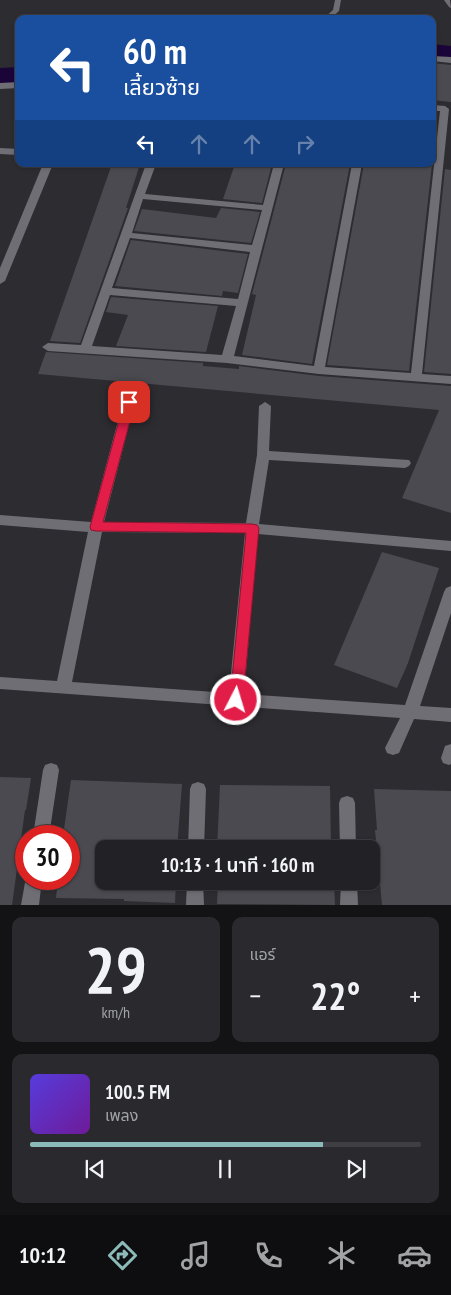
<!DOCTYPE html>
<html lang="th">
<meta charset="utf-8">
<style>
:root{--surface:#222125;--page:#2a292d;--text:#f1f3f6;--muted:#a2a3a7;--line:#3f3e42;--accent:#8bbbb9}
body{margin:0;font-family:"PT Sans Narrow","Noto Sans Thai",sans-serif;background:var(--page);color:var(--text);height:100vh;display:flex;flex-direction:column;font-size:19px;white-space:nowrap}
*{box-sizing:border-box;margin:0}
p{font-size:16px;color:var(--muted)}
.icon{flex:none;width:28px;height:28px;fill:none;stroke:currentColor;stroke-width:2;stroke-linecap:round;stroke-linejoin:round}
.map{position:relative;height:905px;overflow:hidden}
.details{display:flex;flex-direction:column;gap:12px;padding:12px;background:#131214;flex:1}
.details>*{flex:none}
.banner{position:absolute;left:15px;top:15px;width:421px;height:152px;border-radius:10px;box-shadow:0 1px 4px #0004,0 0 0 1px var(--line);background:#1a4fa0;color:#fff;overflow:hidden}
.speed{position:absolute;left:15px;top:825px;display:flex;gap:10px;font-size:25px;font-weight:700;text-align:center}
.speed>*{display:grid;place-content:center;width:65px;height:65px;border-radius:50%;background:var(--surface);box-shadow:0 1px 4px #0004,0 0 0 1px var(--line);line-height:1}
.speed .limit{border:8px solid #d22;background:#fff;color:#111}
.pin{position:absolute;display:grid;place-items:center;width:42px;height:42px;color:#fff;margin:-21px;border-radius:10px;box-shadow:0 2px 8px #0006}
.me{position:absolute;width:55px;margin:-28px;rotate:5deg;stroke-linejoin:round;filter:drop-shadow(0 0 4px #0008)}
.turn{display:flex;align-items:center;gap:18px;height:105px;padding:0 25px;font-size:22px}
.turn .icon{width:65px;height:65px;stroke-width:2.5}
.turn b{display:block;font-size:35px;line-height:42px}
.lanes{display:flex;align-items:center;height:48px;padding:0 25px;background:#0003;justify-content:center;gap:25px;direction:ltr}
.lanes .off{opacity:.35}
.big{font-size:38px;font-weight:600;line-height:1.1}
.details .widget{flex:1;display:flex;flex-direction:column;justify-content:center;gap:8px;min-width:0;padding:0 18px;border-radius:10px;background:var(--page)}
.details .dial{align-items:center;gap:0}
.dial b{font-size:65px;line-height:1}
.song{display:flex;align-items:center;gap:15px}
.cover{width:60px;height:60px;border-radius:8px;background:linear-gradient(135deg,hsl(250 70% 55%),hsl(280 70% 35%))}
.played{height:5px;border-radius:2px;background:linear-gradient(90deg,var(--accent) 75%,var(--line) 75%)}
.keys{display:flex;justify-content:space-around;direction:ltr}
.heat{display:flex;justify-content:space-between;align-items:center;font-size:28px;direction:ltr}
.details .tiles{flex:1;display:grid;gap:12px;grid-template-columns:1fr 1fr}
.widget:last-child{grid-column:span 2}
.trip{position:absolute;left:95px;top:840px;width:285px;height:50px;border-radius:10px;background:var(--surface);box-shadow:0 1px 4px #0004,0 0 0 1px var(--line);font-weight:600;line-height:50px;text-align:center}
.menu{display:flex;height:80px;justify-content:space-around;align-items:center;background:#0e0d0f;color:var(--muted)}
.menu .icon{width:35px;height:35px}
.menu .active{color:var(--accent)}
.menu b{font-size:22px;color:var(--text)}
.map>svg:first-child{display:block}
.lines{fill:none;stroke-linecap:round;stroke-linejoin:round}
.river{fill:#1b0438;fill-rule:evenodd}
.building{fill:#4b4a50}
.lane{fill:#706e75;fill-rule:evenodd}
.street{fill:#706e75;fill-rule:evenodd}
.route{fill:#e11d48;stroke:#92132f}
</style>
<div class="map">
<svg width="451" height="905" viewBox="0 0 451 905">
<rect width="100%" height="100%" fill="#2d2c31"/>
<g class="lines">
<g class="river">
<polygon points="432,44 451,46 451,62 432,60"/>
<polygon points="19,67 19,83 0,84 0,68"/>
</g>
</g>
<g class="building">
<polygon points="432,63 451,65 451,102 432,100"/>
<polygon points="112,164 140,164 126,208 128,208 80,343 50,341"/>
<polygon points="235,164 272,164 262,203 223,199"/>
<polygon points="286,164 350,164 312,364 242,355 256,295 252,294"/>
<polygon points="364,164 432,164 409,371 327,365"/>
<polygon points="445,169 451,170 451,374 424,372"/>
<polygon points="221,208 260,212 251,243 134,231 142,209 216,218"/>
<polygon points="131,240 248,254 238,293 223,291 222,296 115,286"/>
<polygon points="111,297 218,306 206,352 116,346 128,315 106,312"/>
<polygon points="46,352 203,363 203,366 239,369 239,366 319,376 451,386 451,513 402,498 439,410 38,374"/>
<polygon points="382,552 439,568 408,663 397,688 334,665"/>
<polygon points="0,777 31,778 26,810 25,810 12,905 0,905"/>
<polygon points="71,780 182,784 177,849 104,849 104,881 176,881 175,903 124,901 124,899 56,898 58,879 69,879 69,836 63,836"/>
<polygon points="220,785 330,786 331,849 217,849"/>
<polygon points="374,789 451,791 451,905 382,905 375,830 377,830"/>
<polygon points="218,881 334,881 335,905 217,904"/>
</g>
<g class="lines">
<g class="lane">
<polygon points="335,0 341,0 339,11 330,19 323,19 333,10"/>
<polygon points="444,0 450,0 451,8 449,7"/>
</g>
<g class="street">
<polygon points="432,56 451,57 451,63 432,61"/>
<polygon points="19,82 19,88 0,89 0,83"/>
<path d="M432,105l13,1 4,3 -27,265 29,2v8l-132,-10 -92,-11 -179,-12 -6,-4 6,-4 33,2 65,-181h10l-11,30 118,11 11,-41h10l-50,192 80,10 38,-202h10l-37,203 86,6 29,-262h-8zM143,199l119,11 -10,35 -120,-12zM130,238l120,14 -12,47 -126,-11zM110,295l126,11 -14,49 -130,-9z"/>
<polygon points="0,148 19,149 19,155 0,154"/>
<polygon points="43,164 53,164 5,281 0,284 0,268"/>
<path d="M129,398l6,4 -31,120 142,1 11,-68 2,-49 6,-4 6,4 -2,45 140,9 2,3 -2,3 -4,2 -136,-8 -10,64 192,17v10l-193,-17 -14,160 161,11 39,-113 2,-4 5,-2v27l-31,93 31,2v14l-37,-3 -15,34 -6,2 -6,-2 -2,-5 15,-30 -400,-29v-12l57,4 31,-149 -88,-7v-10l91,7 32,-120zM102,532l143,1 -16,160 -157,-11z"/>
<polygon points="451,744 451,764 449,765 443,763 441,758 445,746"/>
<polygon points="51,763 57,765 59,770 49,836 33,836 43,770 45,765"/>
<polygon points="198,782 204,784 206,789 204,849 188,849 190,789 192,784"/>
<polygon points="347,796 353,798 355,803 356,849 340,849 339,803 341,798"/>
<polygon points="26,877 42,879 39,905 21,905"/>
<polygon points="187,881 203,881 204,905 186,905"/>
<polygon points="341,881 357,881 358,905 340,905"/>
</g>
</g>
<polygon class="route" points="129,398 135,402 103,522 252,524 257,525 259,528 243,700 241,704 236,705 232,704 230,700 246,533 96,531 91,530 90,527 124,402"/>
</svg>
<div class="speed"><div class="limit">30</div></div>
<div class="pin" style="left:129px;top:402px;background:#d93025"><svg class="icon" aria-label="arrive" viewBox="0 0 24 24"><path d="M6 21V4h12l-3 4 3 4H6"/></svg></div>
<svg class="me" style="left:236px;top:700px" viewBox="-20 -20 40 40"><circle r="17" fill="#e11d48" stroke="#fff" stroke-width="3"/><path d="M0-11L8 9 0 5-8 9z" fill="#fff"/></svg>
<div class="trip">10:13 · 1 นาที · 160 m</div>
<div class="banner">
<div class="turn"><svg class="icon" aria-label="left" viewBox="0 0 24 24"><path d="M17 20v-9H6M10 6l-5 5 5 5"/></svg><div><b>60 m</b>เลี้ยวซ้าย</div></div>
<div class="lanes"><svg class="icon" aria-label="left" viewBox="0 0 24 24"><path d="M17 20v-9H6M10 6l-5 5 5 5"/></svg><svg class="icon off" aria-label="ahead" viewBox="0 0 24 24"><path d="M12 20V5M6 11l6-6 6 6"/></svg><svg class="icon off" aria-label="ahead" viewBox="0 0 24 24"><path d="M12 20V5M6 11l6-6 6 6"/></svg><svg class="icon off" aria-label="right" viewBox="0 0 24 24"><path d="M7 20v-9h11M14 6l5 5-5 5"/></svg></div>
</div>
</div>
<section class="details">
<div class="tiles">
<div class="widget dial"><b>29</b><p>km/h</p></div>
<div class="widget"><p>แอร์</p>
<div class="heat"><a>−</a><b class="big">22°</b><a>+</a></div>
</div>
<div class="widget">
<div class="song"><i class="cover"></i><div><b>100.5 FM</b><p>เพลง</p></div></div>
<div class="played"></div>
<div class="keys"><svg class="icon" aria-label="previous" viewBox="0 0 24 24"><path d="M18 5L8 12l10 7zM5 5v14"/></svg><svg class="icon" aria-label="pause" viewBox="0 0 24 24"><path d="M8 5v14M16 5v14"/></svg><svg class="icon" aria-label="next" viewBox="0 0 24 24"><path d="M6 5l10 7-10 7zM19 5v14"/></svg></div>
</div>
</div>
</section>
<nav class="menu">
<b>10:12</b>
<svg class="icon active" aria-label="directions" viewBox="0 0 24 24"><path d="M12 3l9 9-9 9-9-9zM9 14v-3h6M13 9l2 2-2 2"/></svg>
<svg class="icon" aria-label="music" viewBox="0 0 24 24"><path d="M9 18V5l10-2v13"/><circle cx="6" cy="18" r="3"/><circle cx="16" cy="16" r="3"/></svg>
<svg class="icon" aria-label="phone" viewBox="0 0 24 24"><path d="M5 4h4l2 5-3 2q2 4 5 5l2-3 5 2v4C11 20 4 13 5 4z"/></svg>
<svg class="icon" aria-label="climate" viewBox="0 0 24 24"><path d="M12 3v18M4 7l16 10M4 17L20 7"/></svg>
<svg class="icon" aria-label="car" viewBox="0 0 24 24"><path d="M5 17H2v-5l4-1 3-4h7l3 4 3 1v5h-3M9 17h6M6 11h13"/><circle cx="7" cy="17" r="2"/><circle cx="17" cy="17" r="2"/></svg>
</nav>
